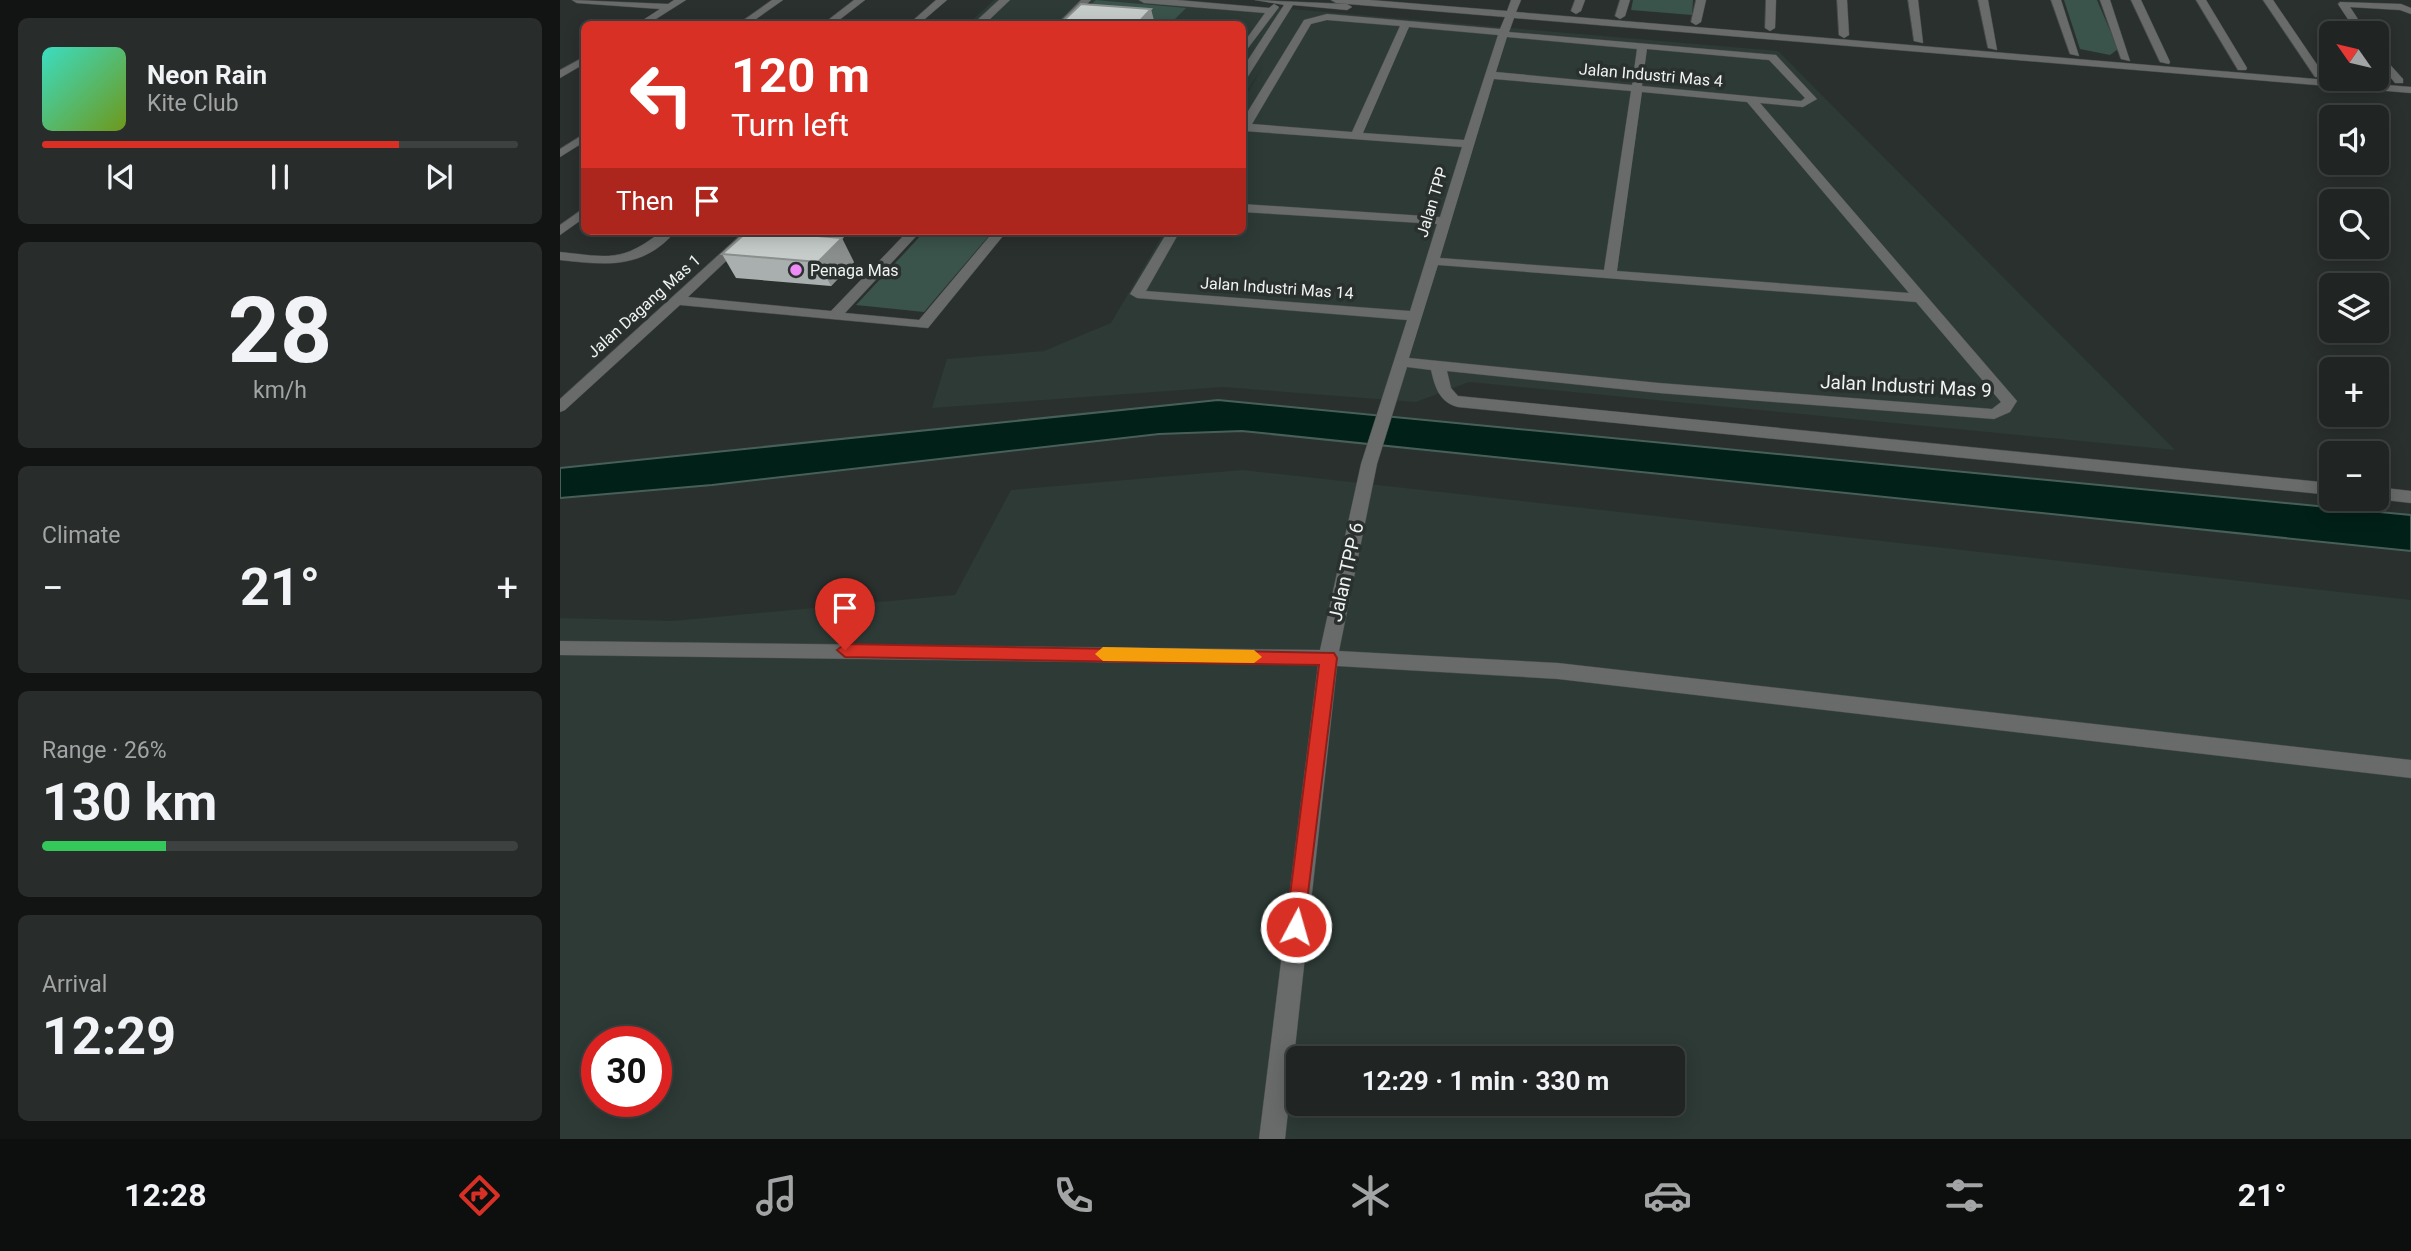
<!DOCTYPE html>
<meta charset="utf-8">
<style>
:root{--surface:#202422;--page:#282c2a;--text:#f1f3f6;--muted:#a2a4a5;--line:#3d4140;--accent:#d93025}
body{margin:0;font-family:Roboto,sans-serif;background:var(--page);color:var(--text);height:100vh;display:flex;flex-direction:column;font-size:26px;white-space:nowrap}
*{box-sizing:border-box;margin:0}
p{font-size:23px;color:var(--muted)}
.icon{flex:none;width:38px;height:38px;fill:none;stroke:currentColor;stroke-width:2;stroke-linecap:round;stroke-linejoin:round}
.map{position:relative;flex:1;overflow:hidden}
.side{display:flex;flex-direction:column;gap:18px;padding:18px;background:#121413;width:560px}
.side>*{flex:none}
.top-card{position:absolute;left:21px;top:21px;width:665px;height:214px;border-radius:10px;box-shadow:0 4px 18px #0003,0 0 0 2px var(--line);background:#d93025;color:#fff;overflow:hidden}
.needle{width:46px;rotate:304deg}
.controls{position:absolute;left:1759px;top:21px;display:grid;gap:14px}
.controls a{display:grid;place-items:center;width:70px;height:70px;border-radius:10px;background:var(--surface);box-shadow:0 4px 18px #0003,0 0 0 2px var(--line);font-size:35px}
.speed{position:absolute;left:21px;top:1026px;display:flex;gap:14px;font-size:35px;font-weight:700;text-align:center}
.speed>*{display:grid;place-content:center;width:91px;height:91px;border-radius:50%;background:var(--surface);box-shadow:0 4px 18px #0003,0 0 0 2px var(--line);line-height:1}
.speed .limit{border:10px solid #d22;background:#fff;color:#111}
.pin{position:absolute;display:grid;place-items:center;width:60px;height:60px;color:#fff;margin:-72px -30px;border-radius:50% 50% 50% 0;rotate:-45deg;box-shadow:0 0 7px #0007}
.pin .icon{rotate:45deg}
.me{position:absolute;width:77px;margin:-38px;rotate:6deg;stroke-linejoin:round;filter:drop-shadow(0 0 5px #0008)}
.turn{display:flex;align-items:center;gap:24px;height:147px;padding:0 35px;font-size:32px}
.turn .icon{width:91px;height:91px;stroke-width:2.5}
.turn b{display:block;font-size:49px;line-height:60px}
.then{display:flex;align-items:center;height:66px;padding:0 35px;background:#0003;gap:14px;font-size:26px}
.big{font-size:52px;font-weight:700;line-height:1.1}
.side .widget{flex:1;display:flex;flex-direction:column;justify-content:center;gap:10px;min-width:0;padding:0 24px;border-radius:10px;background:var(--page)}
.side .dial{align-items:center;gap:0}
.dial b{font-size:91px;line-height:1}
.song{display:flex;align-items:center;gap:21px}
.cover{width:84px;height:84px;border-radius:10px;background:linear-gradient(135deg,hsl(170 70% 55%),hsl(80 70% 35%))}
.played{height:7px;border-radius:4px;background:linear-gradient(90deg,var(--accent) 75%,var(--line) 75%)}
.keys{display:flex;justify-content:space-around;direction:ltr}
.heat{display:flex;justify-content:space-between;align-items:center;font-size:38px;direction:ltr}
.charge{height:10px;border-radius:5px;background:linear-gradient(90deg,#34c759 26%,var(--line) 0)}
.trip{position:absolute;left:726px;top:1046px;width:399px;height:70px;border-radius:10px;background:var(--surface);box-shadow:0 4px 18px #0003,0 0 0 2px var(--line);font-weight:700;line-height:70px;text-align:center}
.tabs{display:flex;height:112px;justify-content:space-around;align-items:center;background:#0d0e0e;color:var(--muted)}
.tabs .icon{width:49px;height:49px}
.tabs .on{color:var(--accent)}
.tabs b{font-size:32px;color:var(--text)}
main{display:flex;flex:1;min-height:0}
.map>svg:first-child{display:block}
.built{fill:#2d3a36;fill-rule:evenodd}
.green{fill:#3a534b}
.water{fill:#002018;stroke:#485f59;stroke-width:2}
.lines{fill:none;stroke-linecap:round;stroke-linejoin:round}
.minor-casing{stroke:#464b49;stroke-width:1}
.minor{fill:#686b6a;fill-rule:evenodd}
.wall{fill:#a9afae}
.shaded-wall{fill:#8a8f8d}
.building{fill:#c5ccca;stroke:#8a8f8d;stroke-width:2}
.route{fill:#d93025;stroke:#8d1f18;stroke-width:2}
.slow{fill:#f59e0b}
.poi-dot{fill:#ef8bf7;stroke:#2a302e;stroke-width:2.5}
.labels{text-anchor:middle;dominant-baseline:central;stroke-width:7;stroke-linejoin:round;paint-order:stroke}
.far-street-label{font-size:16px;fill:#eff3f2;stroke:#2a302e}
.far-poi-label{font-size:16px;fill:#eff3f2;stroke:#2a302e;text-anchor:start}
.street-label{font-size:19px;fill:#eff3f2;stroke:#2a302e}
</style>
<main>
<section class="side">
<div class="widget">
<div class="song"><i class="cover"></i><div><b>Neon Rain</b><p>Kite Club</p></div></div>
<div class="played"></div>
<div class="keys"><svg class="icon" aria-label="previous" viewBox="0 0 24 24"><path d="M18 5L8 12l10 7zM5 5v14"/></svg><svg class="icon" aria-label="pause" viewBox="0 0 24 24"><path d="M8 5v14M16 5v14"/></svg><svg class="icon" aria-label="next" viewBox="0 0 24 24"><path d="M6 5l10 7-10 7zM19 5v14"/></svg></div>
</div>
<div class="widget dial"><b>28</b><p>km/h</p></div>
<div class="widget"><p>Climate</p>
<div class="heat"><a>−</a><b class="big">21°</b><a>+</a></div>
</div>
<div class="widget"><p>Range · 26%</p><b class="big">130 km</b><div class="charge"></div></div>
<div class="widget"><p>Arrival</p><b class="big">12:29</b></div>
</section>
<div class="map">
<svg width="1851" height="1139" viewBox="0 0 1851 1139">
<rect width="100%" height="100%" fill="#2a302e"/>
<g class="built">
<polygon points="434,0 625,0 1218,51 1615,450 909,382 856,402 663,387 372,408 387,359 484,351 551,323 605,231 682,231 683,101 703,66 683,98 682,24 408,24"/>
<path d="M682,470l1169,130v539h-1851v-521l113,3 282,-26 56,-105zM37,1041h59v60h-59zM738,1059h375v45h-375z"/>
</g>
<g class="green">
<polygon points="536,0 626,8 610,24 515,19"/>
<polygon points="1073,0 1133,0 1132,15 1071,10"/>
<polygon points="1504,0 1537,0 1558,49 1550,55 1520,49"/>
<polygon points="365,231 433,231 364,312 296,305"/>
</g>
<polygon class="water" points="658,400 1851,515 1851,551 682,431 599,434 152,485 0,498 0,468"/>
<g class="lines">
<defs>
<g id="minor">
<polygon points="12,0 108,4 114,0 126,0 88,24 77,24 100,9 17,3"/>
<polygon points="212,0 223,0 189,24 178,24"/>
<polygon points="294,0 305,0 274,24 263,24"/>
<polygon points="376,0 387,0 359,24 349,24"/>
<polygon points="439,0 450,0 429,20 455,21 460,24 413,24"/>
<polygon points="521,0 531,0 507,24 497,24"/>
<polygon points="579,0 617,0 709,8 714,4 719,7 682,56 682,45 705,13 584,3"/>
<polygon points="695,0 787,4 792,7 787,10 733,5 687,78 682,81 682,69 724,5"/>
<path d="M771,0h39l137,11 4,-11h10l-5,12 895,75v6l-897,-75 -5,14 267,23 41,44 -14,8 -43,-4 257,298 -7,11 -16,7 -335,-26 -212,-22 4,17 7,8 873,87v12l-873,-88c-19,-5 -23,-20 -27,-37l-24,-3 -30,97 -38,187 219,12 853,97v18l-853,-99 -221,-13 -52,473h-26l59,-474 -758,-10v-14l760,9 41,-186 46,-144 -270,-22 -7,-4 38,-63h12l-34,60 264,20 27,-87 -195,-12v-8l198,13 22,-70 -218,-16 -2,-10 62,-101 23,-6 173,15 5,-12 -169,-14zM767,20l73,6 -48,106 -100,-8 59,-100zM849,27l89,8 -34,105 -101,-7zM947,37l130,12 -5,36 -136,-13zM1087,49l122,11 36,38 -4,3 -159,-15zM934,79l137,12 -27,179 -164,-12zM1082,92l105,10 162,191 -292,-22zM878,265l478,37 85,100 -9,7 -333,-26 -250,-25z"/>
<polygon points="1015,0 1025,0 1021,11 1016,14 1011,11"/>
<polygon points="1060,0 1070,0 1065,16 1060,19 1055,16"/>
<polygon points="1136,0 1146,0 1141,22 1136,25 1131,22"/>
<polygon points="1206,0 1216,0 1215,28 1210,31 1205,28"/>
<polygon points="1277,0 1287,0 1289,35 1284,38 1279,35"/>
<polygon points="1348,0 1358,0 1363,43 1354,41"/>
<polygon points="1418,0 1428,0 1437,50 1428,48"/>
<polygon points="1491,0 1501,0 1519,56 1510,54"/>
<polygon points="1540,0 1550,0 1570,61 1561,59"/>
<polygon points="1571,0 1581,0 1610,62 1609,64 1600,62"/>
<polygon points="1636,0 1646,0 1687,68 1686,70 1678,70"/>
<polygon points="1703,0 1713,0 1764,75 1763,77 1755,77"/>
<polygon points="1780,2 1841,4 1851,8 1851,14 1840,10 1790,7 1807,33 1797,33 1778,4"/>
<polygon points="1816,49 1843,79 1843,83 1835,83 1816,59"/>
<polygon points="24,57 24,64 0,78 0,70"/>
<polygon points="24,134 24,142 0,157 0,149"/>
<polygon points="24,208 24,218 0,235 0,225"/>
<path d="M102,231h14c-34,39 -70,34 -116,29v-8c48,5 62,11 102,-21z"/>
<polygon points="185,231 198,231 128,297 271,311 348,231 361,231 285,313 359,320 434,231 447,231 368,328 120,305 5,410 0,412 0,399"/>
<polygon points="1816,487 1851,491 1851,503 1816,499"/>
</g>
</defs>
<use href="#minor" class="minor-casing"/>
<use href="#minor" class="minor"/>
</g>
<polygon class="wall" points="162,254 294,262 271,286 176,278"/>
<g class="shaded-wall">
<polygon points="591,9 595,24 577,24"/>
<polygon points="282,238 294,262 271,286 258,262"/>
</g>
<g class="building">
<polygon points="521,4 591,9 577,24 500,24"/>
<polygon points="188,231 197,231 282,238 258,262 162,254"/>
</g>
<polygon class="route" points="285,644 774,653 777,658 743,934 736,937 729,934 726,927 759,665 285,657 277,650"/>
<polygon class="slow" points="543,647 694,650 702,657 694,663 543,661 535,654"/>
<circle class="poi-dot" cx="236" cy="270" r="7"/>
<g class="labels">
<g class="far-street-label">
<text transform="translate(1091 75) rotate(5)">Jalan Industri Mas 4</text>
<text transform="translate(872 202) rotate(-73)">Jalan TPP</text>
<text transform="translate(717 288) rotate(4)">Jalan Industri Mas 14</text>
<text transform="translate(84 306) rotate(-42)">Jalan Dagang Mas 1</text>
</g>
<g class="far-poi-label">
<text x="250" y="270">Penaga Mas</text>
</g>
<g class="street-label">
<text transform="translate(1346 386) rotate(3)">Jalan Industri Mas 9</text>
<text transform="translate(786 572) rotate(-77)">Jalan TPP 6</text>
</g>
</g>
</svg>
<div class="controls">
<a><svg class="needle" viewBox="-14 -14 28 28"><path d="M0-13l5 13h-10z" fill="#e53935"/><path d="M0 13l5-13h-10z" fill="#a2a4a5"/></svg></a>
<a><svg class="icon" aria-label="sound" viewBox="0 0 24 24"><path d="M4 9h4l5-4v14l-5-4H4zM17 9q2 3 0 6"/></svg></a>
<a><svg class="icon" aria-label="search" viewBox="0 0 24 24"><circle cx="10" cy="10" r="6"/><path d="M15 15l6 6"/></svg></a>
<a><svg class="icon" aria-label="layers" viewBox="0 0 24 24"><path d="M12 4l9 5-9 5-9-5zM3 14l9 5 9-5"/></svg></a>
<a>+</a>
<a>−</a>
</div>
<div class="speed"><div class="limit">30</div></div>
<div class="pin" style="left:285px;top:650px;background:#d93025"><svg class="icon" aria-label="arrive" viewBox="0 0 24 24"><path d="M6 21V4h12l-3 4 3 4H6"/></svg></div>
<svg class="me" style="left:736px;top:927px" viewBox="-20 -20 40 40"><circle r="17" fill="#d93025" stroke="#fff" stroke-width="3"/><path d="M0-11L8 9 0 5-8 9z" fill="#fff"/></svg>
<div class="trip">12:29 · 1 min · 330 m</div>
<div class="top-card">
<div class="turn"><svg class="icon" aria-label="left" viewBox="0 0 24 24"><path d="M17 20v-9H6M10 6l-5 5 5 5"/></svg><div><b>120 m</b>Turn left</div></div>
<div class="then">Then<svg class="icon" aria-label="arrive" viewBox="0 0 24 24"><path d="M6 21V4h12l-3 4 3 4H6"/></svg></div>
</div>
</div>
</main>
<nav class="tabs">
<b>12:28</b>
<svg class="icon on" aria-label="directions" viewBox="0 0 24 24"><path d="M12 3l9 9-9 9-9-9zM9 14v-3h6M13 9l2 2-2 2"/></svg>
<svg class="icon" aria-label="music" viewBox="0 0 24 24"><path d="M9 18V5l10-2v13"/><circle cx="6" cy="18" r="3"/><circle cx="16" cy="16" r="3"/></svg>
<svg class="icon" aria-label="phone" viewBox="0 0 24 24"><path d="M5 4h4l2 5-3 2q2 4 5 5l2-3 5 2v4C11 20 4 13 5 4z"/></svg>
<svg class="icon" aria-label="climate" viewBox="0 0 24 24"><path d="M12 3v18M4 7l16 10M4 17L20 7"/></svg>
<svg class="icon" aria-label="car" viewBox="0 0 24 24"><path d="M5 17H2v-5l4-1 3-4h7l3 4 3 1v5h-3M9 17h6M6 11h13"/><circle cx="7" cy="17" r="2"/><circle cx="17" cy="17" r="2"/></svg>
<svg class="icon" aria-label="filters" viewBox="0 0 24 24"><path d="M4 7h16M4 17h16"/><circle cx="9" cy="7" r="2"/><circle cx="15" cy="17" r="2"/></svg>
<b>21°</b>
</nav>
